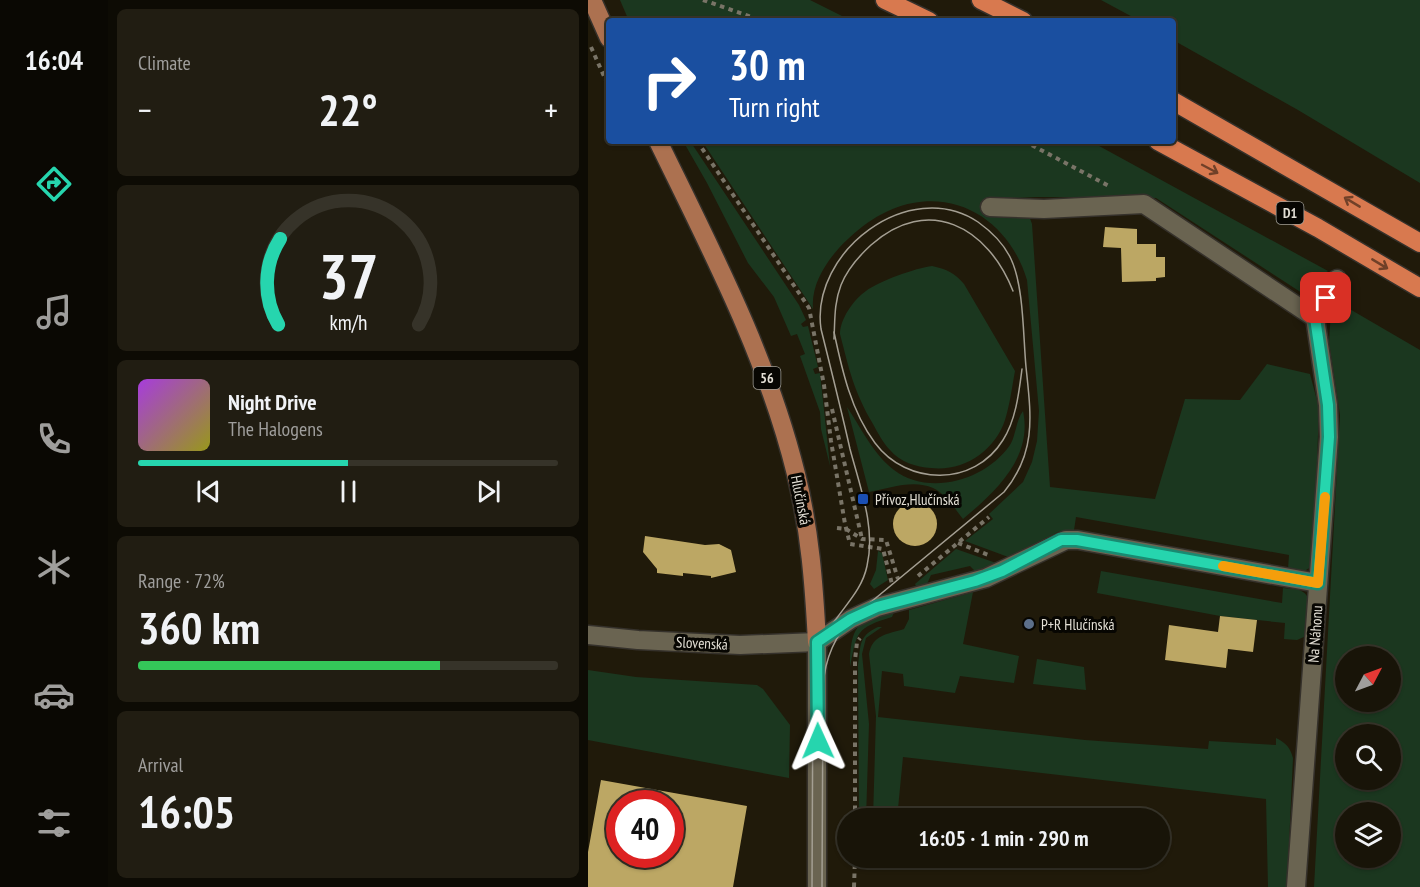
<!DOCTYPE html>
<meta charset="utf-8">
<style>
:root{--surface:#181408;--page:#211d12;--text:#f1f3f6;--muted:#9f9e9c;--line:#363329;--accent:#26d5ae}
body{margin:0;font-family:"PT Sans Narrow",sans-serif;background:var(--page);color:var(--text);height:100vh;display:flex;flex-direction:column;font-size:22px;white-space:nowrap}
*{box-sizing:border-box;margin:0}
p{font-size:20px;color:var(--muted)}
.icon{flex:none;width:33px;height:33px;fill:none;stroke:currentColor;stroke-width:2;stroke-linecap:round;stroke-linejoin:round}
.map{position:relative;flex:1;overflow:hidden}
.sheet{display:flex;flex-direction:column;gap:9px;padding:9px;background:#0d0b04;width:480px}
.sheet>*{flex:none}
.hud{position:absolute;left:18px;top:18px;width:570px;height:126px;border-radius:6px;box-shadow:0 2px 4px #0004,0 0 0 2px var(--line);background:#1a4fa0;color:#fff;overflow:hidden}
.needle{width:39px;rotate:49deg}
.buttons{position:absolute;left:747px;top:646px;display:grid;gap:12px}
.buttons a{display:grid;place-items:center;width:66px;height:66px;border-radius:50%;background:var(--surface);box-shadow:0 2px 4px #0004,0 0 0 2px var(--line);font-size:30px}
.speed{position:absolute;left:18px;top:790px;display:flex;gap:12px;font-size:30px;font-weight:700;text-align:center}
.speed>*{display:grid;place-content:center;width:78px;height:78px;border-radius:50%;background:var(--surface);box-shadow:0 2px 4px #0004,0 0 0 2px var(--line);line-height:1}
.speed .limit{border:9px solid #d22;background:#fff;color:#111}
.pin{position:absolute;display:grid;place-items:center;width:51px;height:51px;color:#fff;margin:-26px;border-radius:12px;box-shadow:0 3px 9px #0006}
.me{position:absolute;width:66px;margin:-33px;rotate:359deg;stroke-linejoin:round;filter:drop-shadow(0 0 4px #0008)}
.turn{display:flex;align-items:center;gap:21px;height:126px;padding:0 24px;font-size:27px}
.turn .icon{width:78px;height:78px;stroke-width:2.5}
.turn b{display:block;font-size:42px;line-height:51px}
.big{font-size:45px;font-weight:800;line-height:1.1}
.sheet .widget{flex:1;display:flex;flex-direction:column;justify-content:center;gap:9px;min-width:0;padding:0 21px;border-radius:9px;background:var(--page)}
.sheet .dial{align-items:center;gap:0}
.dial svg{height:156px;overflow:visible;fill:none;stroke:var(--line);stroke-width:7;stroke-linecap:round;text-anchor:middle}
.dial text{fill:var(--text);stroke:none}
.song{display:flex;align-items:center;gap:18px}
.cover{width:72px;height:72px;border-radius:9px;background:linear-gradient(135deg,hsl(280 70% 55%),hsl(60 70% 35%))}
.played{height:6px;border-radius:3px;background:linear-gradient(90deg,var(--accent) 50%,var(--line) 50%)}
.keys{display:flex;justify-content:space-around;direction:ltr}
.heat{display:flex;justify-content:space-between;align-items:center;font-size:33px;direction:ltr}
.charge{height:9px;border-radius:4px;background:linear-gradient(90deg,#34c759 72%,var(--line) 0)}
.trip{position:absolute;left:249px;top:808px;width:333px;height:60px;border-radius:30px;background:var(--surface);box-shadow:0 2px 4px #0004,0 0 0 2px var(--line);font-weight:800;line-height:60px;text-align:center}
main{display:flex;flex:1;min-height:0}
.menu{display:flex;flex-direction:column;width:108px;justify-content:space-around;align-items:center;background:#0a0803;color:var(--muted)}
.menu .icon{width:42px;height:42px}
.menu .on{color:var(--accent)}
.menu b{font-size:27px;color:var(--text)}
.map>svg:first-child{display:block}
.green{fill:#1b371f;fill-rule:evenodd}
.building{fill:#bca764;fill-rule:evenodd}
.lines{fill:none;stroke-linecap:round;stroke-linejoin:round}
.minor-casing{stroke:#35312b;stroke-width:21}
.major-casing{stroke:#35312b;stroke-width:21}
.highway-casing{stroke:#35312b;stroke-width:21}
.path{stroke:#797467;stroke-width:4;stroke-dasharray:4.5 4.5;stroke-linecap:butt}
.minor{stroke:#6a6451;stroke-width:18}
.major{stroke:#ac7150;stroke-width:18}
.highway{stroke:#d8794f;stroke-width:18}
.tram{stroke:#a49f93;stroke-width:1.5}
.oneway{stroke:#704028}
.route-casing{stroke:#198a71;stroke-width:15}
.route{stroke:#26d5ae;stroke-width:10}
.slow{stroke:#f59e0b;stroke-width:10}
.transit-dot{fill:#1a4fb4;stroke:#070602;stroke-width:2}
.service-dot{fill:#5c6f8a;stroke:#070602;stroke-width:2}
.labels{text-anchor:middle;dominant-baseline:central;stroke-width:6;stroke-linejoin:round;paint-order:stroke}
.shield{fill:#070602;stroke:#a19e96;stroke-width:1.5}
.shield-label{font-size:14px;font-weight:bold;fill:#e3dfd5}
.poi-label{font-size:15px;fill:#e3dfd5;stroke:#070602;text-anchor:start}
.street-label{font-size:15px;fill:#e3dfd5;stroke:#070602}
</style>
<main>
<nav class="menu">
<b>16:04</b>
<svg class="icon on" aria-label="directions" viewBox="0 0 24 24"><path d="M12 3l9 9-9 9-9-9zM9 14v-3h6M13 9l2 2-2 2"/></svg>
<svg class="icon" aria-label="music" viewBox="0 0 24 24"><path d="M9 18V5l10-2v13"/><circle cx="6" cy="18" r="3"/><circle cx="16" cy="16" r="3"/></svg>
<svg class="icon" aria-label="phone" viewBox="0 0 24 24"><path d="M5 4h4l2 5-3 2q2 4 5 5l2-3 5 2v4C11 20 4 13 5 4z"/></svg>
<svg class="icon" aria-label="climate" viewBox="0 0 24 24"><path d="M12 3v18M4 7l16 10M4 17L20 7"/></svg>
<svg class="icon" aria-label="car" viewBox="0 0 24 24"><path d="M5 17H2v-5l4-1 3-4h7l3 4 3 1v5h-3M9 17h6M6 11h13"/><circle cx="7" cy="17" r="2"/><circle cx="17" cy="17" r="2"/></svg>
<svg class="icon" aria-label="filters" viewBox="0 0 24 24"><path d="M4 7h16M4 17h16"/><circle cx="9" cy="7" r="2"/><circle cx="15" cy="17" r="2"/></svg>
</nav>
<section class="sheet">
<div class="widget"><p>Climate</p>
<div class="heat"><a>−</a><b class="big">22°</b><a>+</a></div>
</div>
<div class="widget dial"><svg viewBox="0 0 100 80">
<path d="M14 69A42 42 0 1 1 86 69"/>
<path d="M14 69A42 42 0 0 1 15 25" stroke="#26d5ae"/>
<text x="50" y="56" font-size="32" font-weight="700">37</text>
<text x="50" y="72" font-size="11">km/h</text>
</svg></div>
<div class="widget">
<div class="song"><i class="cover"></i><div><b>Night Drive</b><p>The Halogens</p></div></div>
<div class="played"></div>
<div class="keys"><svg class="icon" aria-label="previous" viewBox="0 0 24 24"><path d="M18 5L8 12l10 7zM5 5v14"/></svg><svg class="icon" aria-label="pause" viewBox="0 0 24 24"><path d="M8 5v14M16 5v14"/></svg><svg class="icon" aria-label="next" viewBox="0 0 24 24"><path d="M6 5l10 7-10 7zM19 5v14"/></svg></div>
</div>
<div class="widget"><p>Range · 72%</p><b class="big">360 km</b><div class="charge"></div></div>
<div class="widget"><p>Arrival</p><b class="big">16:05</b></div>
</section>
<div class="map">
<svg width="832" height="887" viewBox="0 0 832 887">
<rect width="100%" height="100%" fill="#201a0a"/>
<g class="green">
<polygon points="32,0 222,0 264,21 41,21"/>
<polygon points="513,0 832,0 832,183 710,110 585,40 585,21 552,21"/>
<polygon points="95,141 102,141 211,305 218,320 213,324 215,327 220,326 230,367 225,369 227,374 232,373 242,466 233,429 232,412 212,356 217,354 209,334 203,336 186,297 160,263 119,183"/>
<path d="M114,141h388l238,130 -26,22 -146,-95 -119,-1 -48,2 39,14 4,11 18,263 105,12 30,-100 55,1 27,-36 43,10 9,34 -5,135 -3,24 -10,6 -13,-4 1,-14 -213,-38 -2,13 -16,2 -47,26 -46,-17 28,-22 -4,-5 34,-32 9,-20 5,-21 2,-30 -12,-131c-15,-51 -60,-87 -114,-77 -29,5 -54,24 -74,45 -15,17 -28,38 -26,61z"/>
<path d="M344,266c14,3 23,7 32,18l51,87c-3,16 -5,33 -10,49 -10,31 -42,52 -74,48 -15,-1 -31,-6 -41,-18 -7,-7 -12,-17 -17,-26 -19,-32 -24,-55 -33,-90 0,-15 14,-35 26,-43 13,-10 50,-23 66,-25z"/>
<path d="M753,304l79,46v537h-106l26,-472 -11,-73 2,-31zM758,657h44v45h-44zM758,735h44v45h-44zM758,813h44v45h-44z"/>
<path d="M259,407c14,21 27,48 47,63 35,27 92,10 116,-25 6,-10 6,-25 13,-34 10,47 -28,81 -60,108 -8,-10 -17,-25 -30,-31 -19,-9 -44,0 -64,4z"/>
<polygon points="368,549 411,564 389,573 382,566 343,575 339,584 329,588 327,584"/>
<polygon points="290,551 294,553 300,580 286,589 282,584 288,570"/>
<path d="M513,571l181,32 1,-15c6,1 15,0 20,4 12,7 4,33 3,44l-9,4 -13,-1 1,-16 -65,-7 -123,-23z"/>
<path d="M385,592l-10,52 56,12 -5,27 -54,-7 -5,17 -51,-7 -1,-12 -21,-3 -4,46 207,23 123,9 1,-8 67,4v-7c10,5 14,9 17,20l-6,129h-19l-2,-88 -363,-42 -6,62h-24l3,-103 -7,-62c3,-19 19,-20 35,-25l5,-10v-9z"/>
<path d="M307,610l-3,7c-36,11 -35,14 -42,50 0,-37 6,-51 45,-57z"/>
<path d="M290,627h4l-16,11 -4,16 7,70 -3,95h-7l-1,-154c3,-19 0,-29 20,-38z"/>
<polygon points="449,659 496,667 498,690 445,684"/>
<polygon points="0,670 48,677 169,685 175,689 202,725 201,778 0,740"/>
</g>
<g class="building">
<polygon points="517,227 549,229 549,244 568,244 568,257 577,257 577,277 568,278 568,281 534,282 533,248 515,247"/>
<circle cx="327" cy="524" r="22"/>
<polygon points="57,536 117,545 131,544 143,550 148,572 123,578 123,576 95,573 95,576 69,573 69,569 55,552"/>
<polygon points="632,616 669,620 665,652 640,649 638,668 577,660 581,625 630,632"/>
<path d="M13,780l146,26 -14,81h-145v-35zM32,804h50v51h-50z"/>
</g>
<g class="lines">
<defs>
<g id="minor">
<polyline points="402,207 456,209 556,204 727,318"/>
<polyline points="0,635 50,640 152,645 229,642 263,619 289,607 398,578 478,540 490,540 730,583"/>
<polyline points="229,642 229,887"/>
<polyline points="708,887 741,437 740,405 727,318 749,279"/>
</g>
<g id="major">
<polyline points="4,0 21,38"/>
<path d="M70,141c53,109 109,215 138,333 14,56 18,111 21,168"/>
</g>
<g id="highway">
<polyline points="297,0 341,21"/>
<polyline points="393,0 435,21"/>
<polyline points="585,101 832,243"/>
<polyline points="570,141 730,228 832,288"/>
</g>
</defs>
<use href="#minor" class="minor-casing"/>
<use href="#major" class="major-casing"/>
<use href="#highway" class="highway-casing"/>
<g class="path">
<polyline points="115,0 175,21"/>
<polyline points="3,47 19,83 21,82"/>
<polyline points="109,141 221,308 236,385 243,441 257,524 262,544 295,549 304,584"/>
<polyline points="436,141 521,186"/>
<polyline points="244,409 274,539"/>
<polyline points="249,528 258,529 274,539 298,540 310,579"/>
<polyline points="370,543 403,556"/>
<polyline points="330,576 401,517"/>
<polyline points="267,819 267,660 269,642 272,638"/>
<polyline points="266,887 267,858"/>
</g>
<use href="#minor" class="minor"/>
<use href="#major" class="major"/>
<use href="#highway" class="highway"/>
<g class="tram">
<path d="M246,332c8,38 17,79 41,111 32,43 99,44 128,-3 13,-20 16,-48 19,-71"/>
<path d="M246,339c1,-19 0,-36 7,-54 6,-15 18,-29 30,-40 57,-51 117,-18 142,46"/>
<path d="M224,887l1,-216c3,-17 9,-32 19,-46 13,-20 30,-35 35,-59 9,-38 -7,-79 -17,-117 -9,-40 -19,-80 -29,-120 -11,-77 88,-153 157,-107 14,10 26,22 33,37 13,28 12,76 15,108 5,48 11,85 -22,125l-150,124c-19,19 -29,43 -31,70l-1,201"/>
</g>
</g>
<defs><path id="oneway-shaft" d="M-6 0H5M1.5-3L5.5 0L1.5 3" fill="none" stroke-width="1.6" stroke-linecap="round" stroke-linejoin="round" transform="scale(1.5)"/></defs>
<g class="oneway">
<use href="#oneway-shaft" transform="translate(622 169) rotate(28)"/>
<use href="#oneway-shaft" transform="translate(764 202) rotate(-149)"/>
<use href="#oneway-shaft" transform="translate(792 264) rotate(31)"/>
</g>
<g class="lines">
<defs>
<polyline id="route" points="230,741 229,642 263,619 289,607 387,581 414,571 473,540 489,540 730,583 741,437 740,405 727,318 738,298"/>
</defs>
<use href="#route" class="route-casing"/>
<use href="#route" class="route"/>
<polyline class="slow" points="635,566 730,583 737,497"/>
</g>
<rect class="transit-dot" x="269" y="493" width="12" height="12" rx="3"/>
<circle class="service-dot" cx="441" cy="624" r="6"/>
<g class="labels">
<g class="shield">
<rect x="688.5" y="202" width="27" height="22" rx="4.5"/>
<rect x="165.5" y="367" width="27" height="22" rx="4.5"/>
</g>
<g class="shield-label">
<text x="702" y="213">D1</text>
<text x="179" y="378">56</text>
</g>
<g class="poi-label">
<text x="287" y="499">Přívoz,Hlučínská</text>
<text x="453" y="624">P+R Hlučínská</text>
</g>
<g class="street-label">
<text transform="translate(213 500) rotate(79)">Hlučínská</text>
<text transform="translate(727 634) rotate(-86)">Na Náhonu</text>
<text transform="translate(114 643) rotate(3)">Slovenská</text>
</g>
</g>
</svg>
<div class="buttons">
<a><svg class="needle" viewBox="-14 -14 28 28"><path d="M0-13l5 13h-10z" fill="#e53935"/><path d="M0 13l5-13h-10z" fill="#9f9e9c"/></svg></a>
<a><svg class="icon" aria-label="search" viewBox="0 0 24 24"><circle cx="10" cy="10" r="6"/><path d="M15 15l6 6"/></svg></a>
<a><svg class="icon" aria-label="layers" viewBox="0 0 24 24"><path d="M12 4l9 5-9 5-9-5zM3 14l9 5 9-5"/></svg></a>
</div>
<div class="speed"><div class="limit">40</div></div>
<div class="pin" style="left:738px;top:298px;background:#d93025"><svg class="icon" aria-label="arrive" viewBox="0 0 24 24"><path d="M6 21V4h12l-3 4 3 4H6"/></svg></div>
<svg class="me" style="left:230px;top:741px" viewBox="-20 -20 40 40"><path d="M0-17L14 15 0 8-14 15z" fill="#26d5ae" stroke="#fff" stroke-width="4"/></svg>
<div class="trip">16:05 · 1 min · 290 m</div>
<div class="hud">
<div class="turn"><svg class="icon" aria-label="right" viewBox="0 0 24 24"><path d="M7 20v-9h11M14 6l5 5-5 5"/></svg><div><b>30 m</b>Turn right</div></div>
</div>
</div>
</main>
